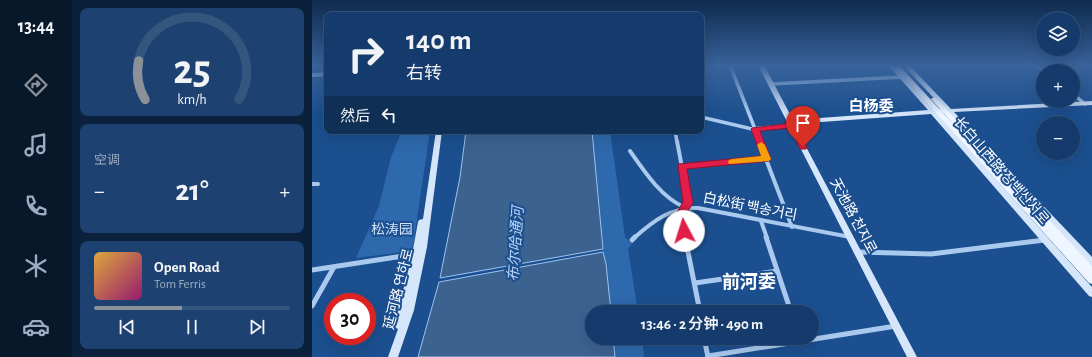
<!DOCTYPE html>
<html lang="zh">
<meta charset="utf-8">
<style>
:root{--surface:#143b6b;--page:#1d4271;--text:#f1f3f6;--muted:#9dadc1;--line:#33557e;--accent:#8c9099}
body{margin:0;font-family:"Alegreya Sans","Noto Sans SC","Noto Sans KR",sans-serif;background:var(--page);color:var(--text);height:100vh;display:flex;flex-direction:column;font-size:15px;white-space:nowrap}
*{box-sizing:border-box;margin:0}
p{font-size:13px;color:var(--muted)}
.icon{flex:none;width:22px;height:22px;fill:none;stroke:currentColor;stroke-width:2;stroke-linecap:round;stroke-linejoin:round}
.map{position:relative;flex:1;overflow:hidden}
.side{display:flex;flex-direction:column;gap:8px;padding:8px;background:#0b203b;width:240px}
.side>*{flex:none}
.top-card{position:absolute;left:12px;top:12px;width:380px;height:122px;border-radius:8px;box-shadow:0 4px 16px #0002,0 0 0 1px var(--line);background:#143b6b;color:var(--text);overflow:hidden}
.controls{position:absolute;left:724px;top:12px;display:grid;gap:8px}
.controls a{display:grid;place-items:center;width:44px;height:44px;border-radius:50%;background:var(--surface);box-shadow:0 4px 16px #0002,0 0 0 1px var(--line);font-size:20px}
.speed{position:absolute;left:12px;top:293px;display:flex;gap:8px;font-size:20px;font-weight:700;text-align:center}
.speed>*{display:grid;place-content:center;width:52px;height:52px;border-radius:50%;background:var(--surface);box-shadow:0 4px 16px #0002,0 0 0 1px var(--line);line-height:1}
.speed .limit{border:6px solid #d22;background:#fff;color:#111}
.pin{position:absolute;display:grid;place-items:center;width:34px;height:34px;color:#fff;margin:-41px -17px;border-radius:50% 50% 50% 0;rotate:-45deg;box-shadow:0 0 4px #0007}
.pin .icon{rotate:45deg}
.me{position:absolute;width:44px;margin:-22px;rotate:355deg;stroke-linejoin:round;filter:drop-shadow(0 0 3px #0008)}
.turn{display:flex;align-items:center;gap:14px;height:84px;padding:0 16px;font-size:18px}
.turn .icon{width:52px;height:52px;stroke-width:2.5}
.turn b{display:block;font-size:28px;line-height:34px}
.then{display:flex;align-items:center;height:38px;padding:0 16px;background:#0003;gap:8px;font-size:15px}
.big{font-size:30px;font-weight:600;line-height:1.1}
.side .widget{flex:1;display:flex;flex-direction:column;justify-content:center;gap:6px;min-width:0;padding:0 14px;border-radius:8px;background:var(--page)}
.side .dial{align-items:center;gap:0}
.dial svg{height:104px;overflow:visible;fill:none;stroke:var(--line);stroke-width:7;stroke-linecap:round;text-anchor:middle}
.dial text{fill:var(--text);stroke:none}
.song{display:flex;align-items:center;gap:12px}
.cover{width:48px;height:48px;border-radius:6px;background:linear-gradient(135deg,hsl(40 70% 55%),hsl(320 70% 35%))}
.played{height:4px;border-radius:2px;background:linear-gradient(90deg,var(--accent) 45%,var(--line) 45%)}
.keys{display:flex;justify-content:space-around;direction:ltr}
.heat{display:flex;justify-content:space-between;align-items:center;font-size:22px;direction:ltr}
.trip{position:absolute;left:273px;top:305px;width:234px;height:40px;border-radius:20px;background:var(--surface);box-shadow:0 4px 16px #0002,0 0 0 1px var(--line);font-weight:600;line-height:40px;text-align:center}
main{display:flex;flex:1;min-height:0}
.dock{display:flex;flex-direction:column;width:72px;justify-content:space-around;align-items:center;background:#08182b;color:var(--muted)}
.dock .icon{width:28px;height:28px}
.dock .on{color:var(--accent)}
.dock b{font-size:18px;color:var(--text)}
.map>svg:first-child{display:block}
.green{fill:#2e69ad}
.water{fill:#3c6290;stroke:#9cc4f0}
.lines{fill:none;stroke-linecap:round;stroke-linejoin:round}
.street-far2{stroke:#a9c9ee;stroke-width:3.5}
.street-far1{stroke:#a9c9ee;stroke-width:4}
.street{stroke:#a9c9ee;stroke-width:5}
.secondary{fill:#d6e6fa;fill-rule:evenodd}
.primary{fill:#f0f6ff;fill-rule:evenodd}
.route{fill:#e11d48;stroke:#92132f}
.slow{fill:#f59e0b}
.labels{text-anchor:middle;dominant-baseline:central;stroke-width:4;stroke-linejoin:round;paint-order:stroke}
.street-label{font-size:14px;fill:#fff;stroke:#1b4f8f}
.park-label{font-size:14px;fill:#cfe3fa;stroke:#1b4f8f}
.neighbourhood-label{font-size:15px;font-weight:bold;fill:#fff;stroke:#1b4f8f}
.water-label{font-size:15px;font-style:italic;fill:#b5d3f5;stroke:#1b4f8f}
.near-neighbourhood-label{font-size:18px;font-weight:bold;fill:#fff;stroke:#1b4f8f}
</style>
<main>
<nav class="dock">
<b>13:44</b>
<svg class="icon on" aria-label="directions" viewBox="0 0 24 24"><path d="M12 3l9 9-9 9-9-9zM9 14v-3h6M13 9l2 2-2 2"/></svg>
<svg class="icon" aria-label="music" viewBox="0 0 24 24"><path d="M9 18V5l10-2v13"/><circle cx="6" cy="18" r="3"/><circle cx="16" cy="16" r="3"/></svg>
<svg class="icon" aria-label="phone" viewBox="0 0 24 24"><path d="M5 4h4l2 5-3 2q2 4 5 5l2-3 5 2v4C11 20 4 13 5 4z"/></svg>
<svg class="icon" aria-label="climate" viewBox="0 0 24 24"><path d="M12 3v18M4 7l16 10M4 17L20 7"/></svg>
<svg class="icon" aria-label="car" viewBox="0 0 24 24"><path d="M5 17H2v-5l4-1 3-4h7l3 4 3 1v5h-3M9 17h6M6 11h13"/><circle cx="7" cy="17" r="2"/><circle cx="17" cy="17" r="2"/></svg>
</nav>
<section class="side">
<div class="widget dial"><svg viewBox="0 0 100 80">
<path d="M14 69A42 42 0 1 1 86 69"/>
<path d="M14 69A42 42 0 0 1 9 39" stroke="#8c9099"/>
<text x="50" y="56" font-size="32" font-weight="700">25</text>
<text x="50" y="72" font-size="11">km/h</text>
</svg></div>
<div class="widget"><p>空调</p>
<div class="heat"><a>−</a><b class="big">21°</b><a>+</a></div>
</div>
<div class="widget">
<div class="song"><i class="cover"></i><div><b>Open Road</b><p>Tom Ferris</p></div></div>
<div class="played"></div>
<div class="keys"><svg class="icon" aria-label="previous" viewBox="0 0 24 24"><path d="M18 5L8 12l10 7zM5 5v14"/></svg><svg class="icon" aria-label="pause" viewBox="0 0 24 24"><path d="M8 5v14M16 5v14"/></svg><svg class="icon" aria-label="next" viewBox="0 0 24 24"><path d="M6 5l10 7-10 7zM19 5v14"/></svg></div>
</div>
</section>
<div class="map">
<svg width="780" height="357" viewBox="0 0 780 357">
<rect width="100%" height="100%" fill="#1b4f8f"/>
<g class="green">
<polygon points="90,131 118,131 101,246 98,251 44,258 67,206 79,157"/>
<polygon points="280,131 298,131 313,237 320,244 316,249 326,312 299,312 294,264 291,252"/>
<polygon points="301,338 330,338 332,357 303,357"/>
</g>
<g class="water">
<polygon points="154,131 280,131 291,249 128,278 148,177"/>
<polygon points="291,252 294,264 299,312 280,312 280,338 301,338 303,357 106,357 127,282"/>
</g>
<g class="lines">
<g class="street-far2">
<polyline points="418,65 448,142"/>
<polyline points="724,65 732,71"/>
<polyline points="459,84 590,77"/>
<polyline points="761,94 773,104"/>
<polyline points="389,117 440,129 481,125"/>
<polyline points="363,131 365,142"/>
</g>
<g class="street-far1">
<polyline points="365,141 376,199 369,215 373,238"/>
<polyline points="447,141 480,227"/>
<path d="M318,151c14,20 31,46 54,56"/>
<polyline points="370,166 454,159"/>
<polyline points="0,184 6,184"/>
<polyline points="449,221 455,238"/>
<path d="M322,238c19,-17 37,-31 64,-30l152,29"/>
</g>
<g class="street">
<polyline points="373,237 388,312"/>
<polyline points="454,237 479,312"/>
<polyline points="320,240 323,237"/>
<polyline points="546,252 619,254 733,240"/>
<polyline points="0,270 104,254"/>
<polyline points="383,283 465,271"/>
<polyline points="0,306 22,267"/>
<polyline points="392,338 396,357"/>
<polyline points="396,356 584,326"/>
</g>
<g class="secondary">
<polygon points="446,65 452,65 481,120 616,110 576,65 582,65 622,110 632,109 591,65 597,65 639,109 780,101 780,105 642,112 780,257 780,267 777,266 635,113 625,113 780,287 780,297 777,296 619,114 482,124 605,357 595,357"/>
<polygon points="15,72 15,76 0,77 0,73"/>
<polygon points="124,131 130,131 115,247 102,310 86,357 76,357 86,329 84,328 82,325 99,260 106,222 107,220 111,219"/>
</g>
<polygon class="primary" points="581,65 587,65 643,126 619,99 620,98 624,98 780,266 780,284 777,283"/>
</g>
<linearGradient id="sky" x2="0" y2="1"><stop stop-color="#0f2b4f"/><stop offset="0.57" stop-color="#39639b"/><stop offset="1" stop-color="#39639b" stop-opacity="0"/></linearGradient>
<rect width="780" height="115" fill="url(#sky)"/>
<polygon class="route" points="481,123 485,125 495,147 494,149 488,149 478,128 448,131 459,159 457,161 375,169 381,203 374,214 377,231 375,234 368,234 364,214 371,202 366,166 367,164 449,156 439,129 440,128"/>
<polygon class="slow" points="449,142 453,145 459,159 457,161 417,164 416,162 417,160 420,159 449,156 445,145"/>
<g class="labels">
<g class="street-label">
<text transform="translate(689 171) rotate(49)">长白山西路 장백산서로</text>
<text transform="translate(438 207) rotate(11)">白松街 백송거리</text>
<text transform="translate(541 216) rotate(62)">天池路 천지로</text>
<text transform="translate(87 289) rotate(-76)">延河路 연하로</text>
</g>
<g class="park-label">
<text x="80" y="230">松涛园</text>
</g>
<g class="neighbourhood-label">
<text x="559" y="106">白杨委</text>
</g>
<g class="water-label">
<text transform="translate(204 244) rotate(-86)">布尔哈通河</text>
</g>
<g class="near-neighbourhood-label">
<text x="437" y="283">前河委</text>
</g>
</g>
</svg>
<div class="controls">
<a><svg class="icon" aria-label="layers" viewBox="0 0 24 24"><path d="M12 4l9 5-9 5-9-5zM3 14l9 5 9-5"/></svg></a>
<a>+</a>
<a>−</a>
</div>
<div class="speed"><div class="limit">30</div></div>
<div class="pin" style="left:491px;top:147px;background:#d93025"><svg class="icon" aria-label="arrive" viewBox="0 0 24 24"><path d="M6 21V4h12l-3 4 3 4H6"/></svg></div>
<svg class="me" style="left:372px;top:231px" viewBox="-20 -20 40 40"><circle r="19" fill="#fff"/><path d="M0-13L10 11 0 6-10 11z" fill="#e11d48"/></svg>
<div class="trip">13:46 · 2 分钟 · 490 m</div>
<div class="top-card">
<div class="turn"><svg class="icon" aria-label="right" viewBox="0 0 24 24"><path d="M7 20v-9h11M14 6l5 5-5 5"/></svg><div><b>140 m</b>右转</div></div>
<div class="then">然后<svg class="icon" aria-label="left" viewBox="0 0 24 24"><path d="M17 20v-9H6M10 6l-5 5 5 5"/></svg></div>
</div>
</div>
</main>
